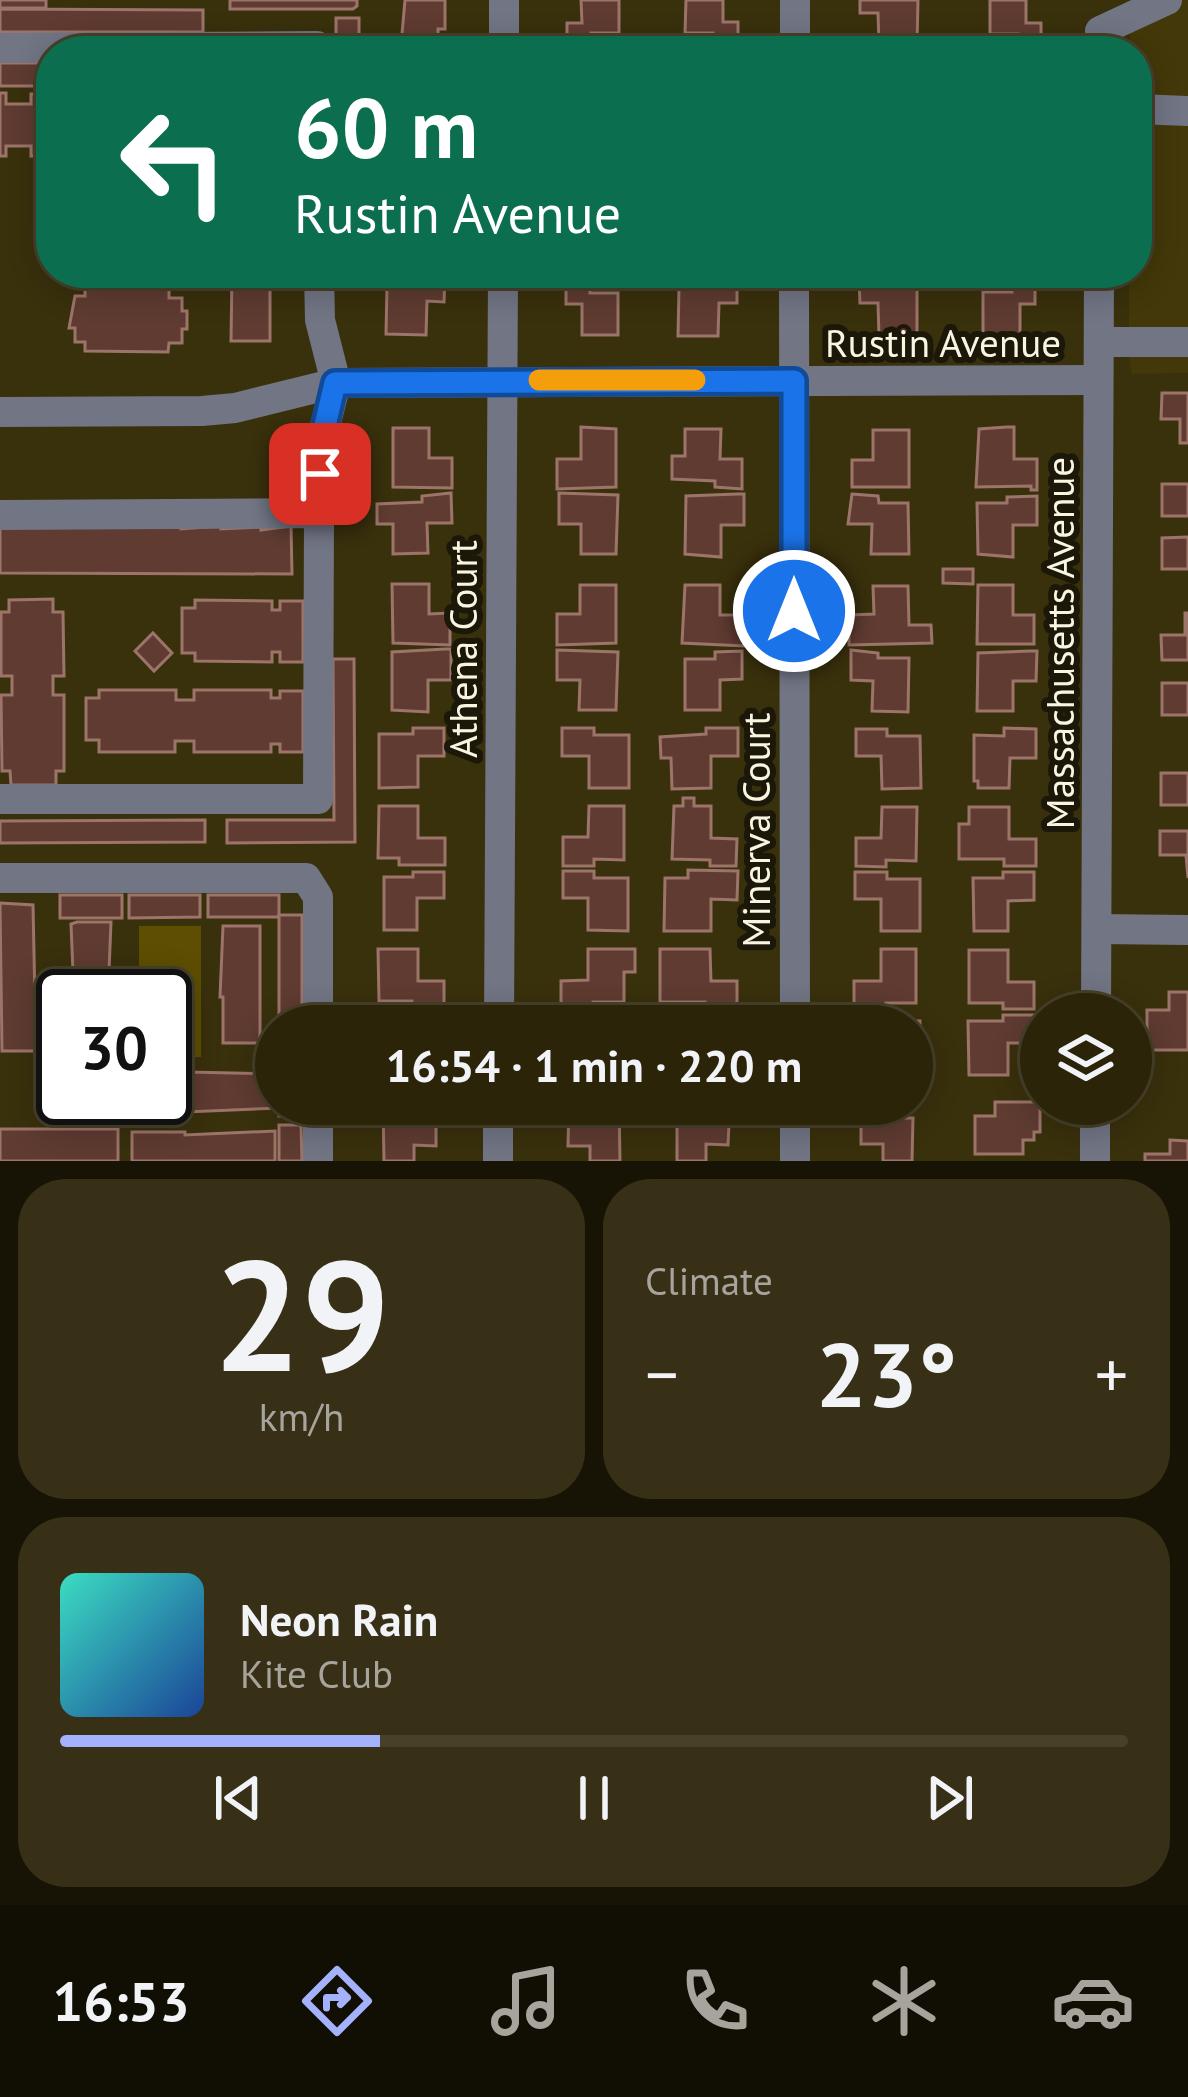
<!DOCTYPE html>
<meta charset="utf-8">
<style>
:root{--surface:#2b2409;--page:#373017;--text:#f1f3f6;--muted:#a6a49c;--line:#47412a;--accent:#a4b2fc}
body{margin:0;font-family:"PT Sans",sans-serif;background:var(--page);color:var(--text);height:100vh;display:flex;flex-direction:column;font-size:45px;white-space:nowrap}
*{box-sizing:border-box;margin:0}
p{font-size:39px;color:var(--muted)}
.icon{flex:none;width:66px;height:66px;fill:none;stroke:currentColor;stroke-width:2;stroke-linecap:round;stroke-linejoin:round}
.map{position:relative;height:1161px;overflow:hidden}
.panel{display:flex;flex-direction:column;gap:18px;padding:18px;background:#181405;flex:1}
.panel>*{flex:none}
.banner{position:absolute;left:36px;top:36px;width:1116px;height:252px;border-radius:48px;box-shadow:0 6px 30px #0003,0 0 0 3px var(--line);background:#0b6e4f;color:#fff;overflow:hidden}
.tools{position:absolute;left:1020px;top:993px;display:grid;gap:24px}
.tools a{display:grid;place-items:center;width:132px;height:132px;border-radius:50%;background:var(--surface);box-shadow:0 6px 30px #0003,0 0 0 3px var(--line);font-size:60px}
.speed{position:absolute;left:36px;top:969px;display:flex;gap:24px;font-size:60px;font-weight:700;text-align:center}
.speed>*{display:grid;place-content:center;width:156px;height:156px;border-radius:50%;background:var(--surface);box-shadow:0 6px 30px #0003,0 0 0 3px var(--line);line-height:1}
.speed .limit{border:6px solid #111;border-radius:18px;background:#fff;color:#111}
.pin{position:absolute;display:grid;place-items:center;width:102px;height:102px;color:#fff;margin:-51px;border-radius:24px;box-shadow:0 6px 18px #0006}
.me{position:absolute;width:132px;margin:-66px;rotate:0deg;stroke-linejoin:round;filter:drop-shadow(0 0 9px #0008)}
.turn{display:flex;align-items:center;gap:42px;height:252px;padding:0 60px;font-size:54px}
.turn .icon{width:156px;height:156px;stroke-width:2.5}
.turn b{display:block;font-size:84px;line-height:102px}
.big{font-size:90px;font-weight:700;line-height:1.1}
.panel .widget{flex:1;display:flex;flex-direction:column;justify-content:center;gap:18px;min-width:0;padding:0 42px;border-radius:48px;background:var(--page)}
.panel .dial{align-items:center;gap:0}
.dial b{font-size:156px;line-height:1}
.song{display:flex;align-items:center;gap:36px}
.cover{width:144px;height:144px;border-radius:18px;background:linear-gradient(135deg,hsl(170 70% 55%),hsl(220 70% 35%))}
.played{height:12px;border-radius:6px;background:linear-gradient(90deg,var(--accent) 30%,var(--line) 30%)}
.keys{display:flex;justify-content:space-around;direction:ltr}
.heat{display:flex;justify-content:space-between;align-items:center;font-size:66px;direction:ltr}
.panel .tiles{flex:1;display:grid;gap:18px;grid-template-columns:1fr 1fr}
.widget:last-child{grid-column:span 2}
.trip{position:absolute;left:255px;top:1005px;width:678px;height:120px;border-radius:60px;background:var(--surface);box-shadow:0 6px 30px #0003,0 0 0 3px var(--line);font-weight:700;line-height:120px;text-align:center}
.tabs{display:flex;height:192px;justify-content:space-around;align-items:center;background:#110e04;color:var(--muted)}
.tabs .icon{width:84px;height:84px}
.tabs .on{color:var(--accent)}
.tabs b{font-size:54px;color:var(--text)}
.map>svg:first-child{display:block}
.built{fill:#433809}
.green{fill:#5d4e01}
.building{fill:#5f3b31;stroke:#9d746a;stroke-width:3}
.lines{fill:none;stroke-linecap:round;stroke-linejoin:round}
.minor{stroke:#717584;stroke-width:30}
.route-casing{stroke:#114b97;stroke-width:30}
.route{stroke:#1a73e8;stroke-width:21}
.slow{stroke:#f59e0b;stroke-width:21}
.labels{text-anchor:middle;dominant-baseline:central;stroke-width:12;stroke-linejoin:round;paint-order:stroke}
.street-label{font-size:39px;fill:#faf5e0;stroke:#1c1809}
</style>
<div class="map">
<svg width="1188" height="1161" viewBox="0 0 1188 1161">
<rect width="100%" height="100%" fill="#39300c"/>
<polygon class="built" points="1130,0 1188,0 1188,373 1132,374 1129,356 1129,273 1137,273 1137,51 1130,51"/>
<polygon class="green" points="139,926 201,926 201,1057 165,1057 165,996 139,996"/>
<g class="building">
<rect x="0" y="0" width="46" height="8"/>
<polygon points="230,0 357,0 357,6 353,9 230,9"/>
<polygon points="405,0 445,0 445,29 438,29 438,45 401,45"/>
<polygon points="581,0 619,0 619,33 591,33 591,47 567,47 567,23 582,23"/>
<polygon points="686,0 723,0 723,22 738,22 738,48 713,48 713,33 685,33"/>
<polygon points="860,0 918,0 917,45 879,45 878,13 860,13"/>
<polygon points="990,0 1026,0 1026,23 1041,23 1041,48 1018,48 1018,34 990,34"/>
<polygon points="0,9 203,10 203,32 0,32"/>
<rect x="336" y="18" width="23" height="33"/>
<rect x="0" y="63" width="49" height="23"/>
<polygon points="0,93 6,93 6,104 31,104 31,94 51,94 51,156 31,156 31,146 6,146 6,156 0,156"/>
<polygon points="47,180 51,180 51,264 47,264 46,250 36,250 36,193 47,193"/>
<polygon points="232,273 270,273 270,341 231,341"/>
<polygon points="417,277 445,278 444,302 427,301 426,335 386,334 387,286 417,287"/>
<polygon points="709,278 737,279 737,303 719,303 718,336 678,336 679,287 709,287"/>
<polygon points="566,279 590,279 590,293 618,293 618,335 582,335 582,304 566,304"/>
<polygon points="859,279 887,279 887,288 917,288 917,336 879,336 878,303 860,303"/>
<polygon points="1012,279 1035,279 1035,304 1020,304 1020,336 983,336 983,292 1012,292"/>
<polygon points="85,288 169,289 169,298 182,298 182,311 187,311 187,329 182,329 182,343 169,343 168,352 85,351 85,342 75,342 75,328 69,328 75,296 85,296"/>
<polygon points="1162,393 1188,393 1188,443 1180,443 1180,419 1161,419"/>
<polygon points="581,427 616,429 616,487 557,489 557,459 581,459"/>
<polygon points="1007,427 1014,427 1014,459 1037,459 1037,490 1031,490 1031,486 976,487 979,429"/>
<polygon points="393,428 429,428 429,458 452,458 452,488 393,487"/>
<polygon points="685,429 721,429 720,459 742,459 742,489 715,487 715,481 672,479 672,456 685,456"/>
<polygon points="873,430 909,430 909,487 852,487 852,460 873,460"/>
<rect x="1162" y="484" width="26" height="32"/>
<polygon points="451,493 452,523 427,523 428,553 393,554 393,524 377,524 377,504 422,502 422,496"/>
<polygon points="559,493 618,495 616,554 581,554 581,524 559,524"/>
<polygon points="737,494 744,494 744,525 721,525 721,557 685,554 686,496"/>
<polygon points="852,494 878,496 879,503 908,503 909,554 871,554 872,524 848,524"/>
<polygon points="1037,496 1037,525 1013,525 1013,557 978,554 977,503 1007,503 1007,497"/>
<polygon points="0,525 181,526 181,529 221,526 221,529 261,527 261,530 291,526 292,574 0,573"/>
<polygon points="1188,537 1188,569 1162,569 1162,538"/>
<polygon points="943,569 973,569 973,584 943,583"/>
<polygon points="392,584 429,584 429,614 450,613 450,645 393,643"/>
<polygon points="580,585 616,585 616,643 557,645 557,614 580,614"/>
<polygon points="685,585 720,585 720,615 744,615 744,646 682,643"/>
<polygon points="978,585 1013,585 1013,615 1034,615 1034,644 977,644"/>
<polygon points="873,586 908,586 909,625 931,625 932,643 849,645 849,615 874,614"/>
<polygon points="53,599 53,612 63,612 64,676 53,676 53,695 64,695 64,771 56,771 56,785 11,785 10,771 2,771 1,695 12,695 12,676 1,676 1,612 9,612 9,600"/>
<polygon points="195,600 272,601 272,610 280,610 280,601 303,601 303,662 280,662 280,652 272,652 272,662 195,661 195,653 182,653 182,608 195,608"/>
<polygon points="1185,613 1188,613 1188,660 1162,660 1161,635 1185,635"/>
<polygon points="153,633 172,653 154,671 135,651"/>
<polygon points="445,649 451,649 451,680 428,680 428,712 392,710 392,652"/>
<polygon points="557,650 618,652 616,710 579,710 580,680 557,680"/>
<polygon points="851,650 878,653 878,658 909,658 908,712 872,711 873,681 851,680"/>
<polygon points="742,651 742,679 720,680 720,710 685,710 685,659 715,659 715,652"/>
<polygon points="1030,651 1037,651 1036,681 1013,681 1013,711 977,711 978,653"/>
<polygon points="333,659 354,659 355,842 227,843 227,820 334,820"/>
<rect x="1162" y="683" width="26" height="32"/>
<polygon points="99,690 176,690 176,700 194,700 194,690 271,690 271,698 280,698 280,691 303,691 303,752 280,752 280,744 271,744 271,752 194,752 194,741 175,741 175,752 99,752 99,740 86,740 86,698 99,698"/>
<polygon points="413,728 444,728 444,756 418,756 418,787 379,788 379,734 413,734"/>
<polygon points="562,728 594,728 594,735 629,735 629,788 589,788 589,756 562,756"/>
<polygon points="706,728 738,728 738,756 711,756 711,788 672,789 671,758 661,758 660,737 706,734"/>
<polygon points="1004,728 1036,729 1036,758 1010,758 1009,788 978,788 978,781 974,781 974,735 1004,736"/>
<polygon points="856,729 887,729 887,736 920,736 921,788 882,789 881,756 856,756"/>
<rect x="1161" y="773" width="27" height="32"/>
<polygon points="683,798 694,798 694,806 711,806 711,838 737,839 736,866 710,866 710,860 672,859 674,806 683,806"/>
<polygon points="379,806 418,806 418,838 445,838 445,865 399,865 399,858 378,858"/>
<polygon points="589,806 624,806 624,860 594,859 594,866 563,866 563,837 588,837"/>
<polygon points="882,807 917,807 916,861 886,860 886,867 856,866 856,838 881,838"/>
<polygon points="969,807 1009,807 1009,839 1036,839 1036,866 1004,866 1004,859 959,859 959,824 969,824"/>
<polygon points="205,820 205,842 0,843 0,821"/>
<polygon points="1160,831 1188,831 1188,878 1186,855 1160,855"/>
<polygon points="688,870 738,871 737,900 711,899 711,931 664,931 665,878 688,878"/>
<polygon points="563,871 594,871 594,878 628,878 628,931 588,930 588,898 563,898"/>
<polygon points="413,872 444,872 444,898 417,898 417,930 384,930 384,877 413,877"/>
<polygon points="855,872 887,872 887,879 920,879 920,931 881,931 881,899 855,899"/>
<polygon points="1003,872 1034,872 1034,900 1008,901 1008,931 974,931 973,878 1003,878"/>
<rect x="60" y="895" width="62" height="23"/>
<polygon points="129,895 200,895 200,917 129,918"/>
<rect x="208" y="895" width="71" height="22"/>
<polygon points="0,903 33,905 36,1051 2,1051"/>
<rect x="279" y="915" width="23" height="111"/>
<polygon points="77,922 111,922 108,996 74,996 71,924"/>
<polygon points="223,926 260,926 260,1043 223,1043 223,997 220,997"/>
<polygon points="378,949 418,949 418,981 444,981 444,1008 412,1008 412,1001 379,1001"/>
<polygon points="588,949 635,949 635,972 624,972 624,1002 593,1002 593,1009 561,1009 561,981 588,980"/>
<polygon points="660,949 710,949 711,981 737,981 737,1009 705,1009 705,1002 660,1002"/>
<polygon points="881,949 916,949 916,1003 886,1003 886,1009 854,1009 854,981 881,981"/>
<polygon points="969,950 1008,950 1008,982 1034,982 1034,1009 1003,1009 1003,1003 969,1003"/>
<polygon points="1169,992 1188,992 1188,1050 1147,1050 1147,1010 1169,1010"/>
<polygon points="443,1014 443,1026 377,1026 377,1020 412,1020 412,1015"/>
<polygon points="561,1014 608,1014 608,1021 628,1021 628,1026 561,1026"/>
<polygon points="736,1014 736,1026 671,1026 671,1021 691,1021 691,1016"/>
<polygon points="855,1015 886,1015 886,1021 920,1021 920,1075 912,1075 912,1026 855,1026"/>
<polygon points="1003,1015 1035,1015 1035,1043 1008,1043 1008,1075 969,1075 968,1021 1003,1021"/>
<polygon points="187,1072 276,1074 276,1104 301,1104 301,1116 279,1116 279,1108 186,1112 186,1108 119,1109 119,1098 165,1098 165,1075"/>
<polygon points="995,1102 1040,1102 1040,1132 1034,1132 1034,1140 1023,1140 1023,1154 975,1154 975,1116 995,1116"/>
<polygon points="383,1104 436,1104 436,1146 414,1145 414,1161 384,1161"/>
<polygon points="569,1104 619,1104 620,1161 590,1161 590,1146 568,1146"/>
<polygon points="692,1104 730,1104 728,1145 706,1144 706,1161 677,1161 677,1121 692,1121"/>
<polygon points="861,1104 899,1104 899,1118 913,1118 912,1161 883,1161 883,1144 861,1144"/>
<polygon points="279,1125 301,1125 302,1161 279,1161"/>
<rect x="0" y="1129" width="118" height="32"/>
<polygon points="275,1131 275,1161 132,1161 132,1132 185,1132 185,1135"/>
<polygon points="1170,1140 1188,1141 1188,1161 1145,1161 1145,1154 1170,1154"/>
</g>
<g class="lines">
<g class="minor">
<polyline points="1100,31 1167,0"/>
<polyline points="0,48 317,46 317,51"/>
<polyline points="504,51 504,0"/>
<polyline points="795,51 795,0"/>
<polyline points="1137,109 1188,111"/>
<polyline points="794,273 795,1026"/>
<polyline points="1099,342 1188,342"/>
<polyline points="0,412 202,411 235,408 336,383 1098,380"/>
<polyline points="319,513 323,434 336,383 320,320 319,273"/>
<polyline points="0,515 319,513 318,799 0,799"/>
<polyline points="0,878 306,878 318,897 318,1026"/>
<polyline points="1097,929 1188,930"/>
<polyline points="1096,1014 1099,273"/>
<polyline points="499,1026 503,273"/>
<polyline points="318,1104 318,1161"/>
<polyline points="795,1104 795,1161"/>
<polyline points="498,1161 498,1104"/>
<polyline points="1095,1161 1095,1104"/>
</g>
</g>
<g class="lines">
<defs>
<polyline id="route" points="320,474 323,434 335,383 794,381 794,611"/>
</defs>
<use href="#route" class="route-casing"/>
<use href="#route" class="route"/>
<polyline class="slow" points="539,380 695,380"/>
</g>
<g class="labels">
<g class="street-label">
<text x="943" y="342">Rustin Avenue</text>
<text transform="translate(1059 643) rotate(-90)">Massachusetts Avenue</text>
<text transform="translate(462 649) rotate(-90)">Athena Court</text>
<text transform="translate(755 830) rotate(-90)">Minerva Court</text>
</g>
</g>
</svg>
<div class="tools">
<a><svg class="icon" aria-label="layers" viewBox="0 0 24 24"><path d="M12 4l9 5-9 5-9-5zM3 14l9 5 9-5"/></svg></a>
</div>
<div class="speed"><div class="limit">30</div></div>
<div class="pin" style="left:320px;top:474px;background:#d93025"><svg class="icon" aria-label="arrive" viewBox="0 0 24 24"><path d="M6 21V4h12l-3 4 3 4H6"/></svg></div>
<svg class="me" style="left:794px;top:611px" viewBox="-20 -20 40 40"><circle r="17" fill="#1a73e8" stroke="#fff" stroke-width="3"/><path d="M0-11L8 9 0 5-8 9z" fill="#fff"/></svg>
<div class="trip">16:54 · 1 min · 220 m</div>
<div class="banner">
<div class="turn"><svg class="icon" aria-label="left" viewBox="0 0 24 24"><path d="M17 20v-9H6M10 6l-5 5 5 5"/></svg><div><b>60 m</b>Rustin Avenue</div></div>
</div>
</div>
<section class="panel">
<div class="tiles">
<div class="widget dial"><b>29</b><p>km/h</p></div>
<div class="widget"><p>Climate</p>
<div class="heat"><a>−</a><b class="big">23°</b><a>+</a></div>
</div>
<div class="widget">
<div class="song"><i class="cover"></i><div><b>Neon Rain</b><p>Kite Club</p></div></div>
<div class="played"></div>
<div class="keys"><svg class="icon" aria-label="previous" viewBox="0 0 24 24"><path d="M18 5L8 12l10 7zM5 5v14"/></svg><svg class="icon" aria-label="pause" viewBox="0 0 24 24"><path d="M8 5v14M16 5v14"/></svg><svg class="icon" aria-label="next" viewBox="0 0 24 24"><path d="M6 5l10 7-10 7zM19 5v14"/></svg></div>
</div>
</div>
</section>
<nav class="tabs">
<b>16:53</b>
<svg class="icon on" aria-label="directions" viewBox="0 0 24 24"><path d="M12 3l9 9-9 9-9-9zM9 14v-3h6M13 9l2 2-2 2"/></svg>
<svg class="icon" aria-label="music" viewBox="0 0 24 24"><path d="M9 18V5l10-2v13"/><circle cx="6" cy="18" r="3"/><circle cx="16" cy="16" r="3"/></svg>
<svg class="icon" aria-label="phone" viewBox="0 0 24 24"><path d="M5 4h4l2 5-3 2q2 4 5 5l2-3 5 2v4C11 20 4 13 5 4z"/></svg>
<svg class="icon" aria-label="climate" viewBox="0 0 24 24"><path d="M12 3v18M4 7l16 10M4 17L20 7"/></svg>
<svg class="icon" aria-label="car" viewBox="0 0 24 24"><path d="M5 17H2v-5l4-1 3-4h7l3 4 3 1v5h-3M9 17h6M6 11h13"/><circle cx="7" cy="17" r="2"/><circle cx="17" cy="17" r="2"/></svg>
</nav>
